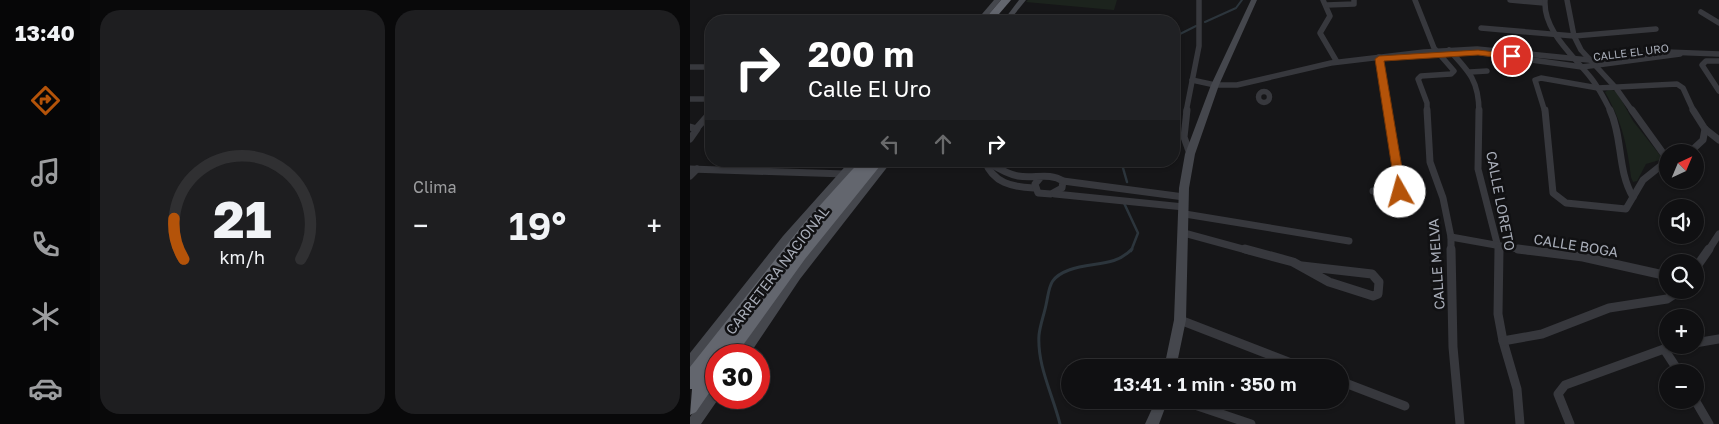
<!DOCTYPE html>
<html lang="es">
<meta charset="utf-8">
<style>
:root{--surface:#101012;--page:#1e1e20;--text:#f1f3f6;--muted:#9c9d9f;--line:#303032;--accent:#b45309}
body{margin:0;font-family:"Golos Text",sans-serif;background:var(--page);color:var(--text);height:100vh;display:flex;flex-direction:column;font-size:19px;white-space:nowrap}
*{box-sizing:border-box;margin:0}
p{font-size:16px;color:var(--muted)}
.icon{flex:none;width:28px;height:28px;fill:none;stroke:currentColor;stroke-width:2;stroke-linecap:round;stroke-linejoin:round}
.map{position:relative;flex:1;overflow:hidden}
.sheet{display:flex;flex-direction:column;gap:10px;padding:10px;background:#09090a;width:600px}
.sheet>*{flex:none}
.banner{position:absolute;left:15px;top:15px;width:475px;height:152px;border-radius:20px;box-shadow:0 1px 4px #0004,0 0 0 1px var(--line);background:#202124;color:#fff;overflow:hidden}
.needle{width:32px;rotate:44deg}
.fabs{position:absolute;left:969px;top:144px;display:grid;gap:10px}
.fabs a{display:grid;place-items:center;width:45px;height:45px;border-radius:50%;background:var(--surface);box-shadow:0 1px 4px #0004,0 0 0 1px var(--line);font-size:25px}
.speed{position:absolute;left:15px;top:344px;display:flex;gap:10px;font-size:25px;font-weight:700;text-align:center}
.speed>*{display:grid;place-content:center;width:65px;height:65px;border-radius:50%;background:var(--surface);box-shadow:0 1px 4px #0004,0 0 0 1px var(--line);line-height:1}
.speed .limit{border:8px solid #d22;background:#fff;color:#111}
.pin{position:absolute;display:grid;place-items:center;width:42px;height:42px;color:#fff;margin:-21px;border:2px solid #fff;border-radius:50%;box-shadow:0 1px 5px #0007}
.me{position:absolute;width:55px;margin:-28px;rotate:353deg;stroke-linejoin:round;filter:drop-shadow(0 0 4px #0008)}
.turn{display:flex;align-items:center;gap:18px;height:105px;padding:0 20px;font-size:22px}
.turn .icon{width:65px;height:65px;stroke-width:2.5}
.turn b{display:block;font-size:35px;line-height:42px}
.lanes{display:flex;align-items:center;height:48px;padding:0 20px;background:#0003;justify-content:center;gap:25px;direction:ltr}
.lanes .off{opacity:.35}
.big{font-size:38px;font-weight:600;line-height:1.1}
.sheet .tile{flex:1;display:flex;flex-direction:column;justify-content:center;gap:8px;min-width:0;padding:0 18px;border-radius:20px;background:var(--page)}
.sheet .dial{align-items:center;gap:0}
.dial svg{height:130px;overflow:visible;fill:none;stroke:var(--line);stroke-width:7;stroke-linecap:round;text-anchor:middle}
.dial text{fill:var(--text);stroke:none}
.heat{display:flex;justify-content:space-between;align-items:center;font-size:28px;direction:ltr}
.sheet .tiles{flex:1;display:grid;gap:10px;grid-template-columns:repeat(2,1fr)}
.trip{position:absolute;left:371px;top:359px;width:288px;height:50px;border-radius:25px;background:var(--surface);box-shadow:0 1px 4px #0004,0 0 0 1px var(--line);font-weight:600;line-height:50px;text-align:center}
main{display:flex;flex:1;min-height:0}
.dock{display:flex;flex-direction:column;width:90px;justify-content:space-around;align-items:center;background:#060607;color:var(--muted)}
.dock .icon{width:35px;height:35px}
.dock .current{color:var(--accent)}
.dock b{font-size:22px;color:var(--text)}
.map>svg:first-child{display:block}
.green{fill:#1c231d}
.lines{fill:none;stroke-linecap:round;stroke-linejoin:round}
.stream-far2{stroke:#2c353c;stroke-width:2}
.stream-far1{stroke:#2c353c;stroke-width:2.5}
.stream{stroke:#2c353c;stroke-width:3}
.street-far2{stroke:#37383d;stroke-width:5.5}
.street-far1{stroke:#37383d;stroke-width:7}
.street{stroke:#37383d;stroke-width:9}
.secondary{fill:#45474d;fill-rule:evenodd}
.highway{fill:#63666e;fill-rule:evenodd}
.route{fill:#b45309;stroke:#753606}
.labels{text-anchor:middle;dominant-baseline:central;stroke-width:5;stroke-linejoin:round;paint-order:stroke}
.far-street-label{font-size:11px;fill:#a8adb8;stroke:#111113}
.street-label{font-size:14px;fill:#a8adb8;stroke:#111113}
</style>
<main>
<nav class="dock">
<b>13:40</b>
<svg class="icon current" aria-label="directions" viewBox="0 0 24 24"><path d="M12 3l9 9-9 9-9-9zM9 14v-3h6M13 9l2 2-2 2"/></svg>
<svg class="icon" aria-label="music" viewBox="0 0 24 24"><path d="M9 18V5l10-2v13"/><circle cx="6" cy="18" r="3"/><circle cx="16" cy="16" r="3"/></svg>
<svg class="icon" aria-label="phone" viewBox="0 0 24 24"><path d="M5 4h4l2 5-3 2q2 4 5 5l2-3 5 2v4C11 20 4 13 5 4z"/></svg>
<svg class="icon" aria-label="climate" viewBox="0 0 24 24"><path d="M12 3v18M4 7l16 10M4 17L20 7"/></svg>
<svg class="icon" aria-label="car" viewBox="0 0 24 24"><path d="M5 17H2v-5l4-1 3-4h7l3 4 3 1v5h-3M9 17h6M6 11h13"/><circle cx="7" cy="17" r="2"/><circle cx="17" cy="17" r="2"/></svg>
</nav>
<section class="sheet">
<div class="tiles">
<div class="tile dial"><svg viewBox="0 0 100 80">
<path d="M14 69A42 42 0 1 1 86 69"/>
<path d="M14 69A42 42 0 0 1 8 44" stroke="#b45309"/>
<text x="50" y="56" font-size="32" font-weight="700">21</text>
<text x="50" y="72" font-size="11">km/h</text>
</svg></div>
<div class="tile"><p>Clima</p>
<div class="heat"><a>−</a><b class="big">19°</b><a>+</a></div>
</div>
</div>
</section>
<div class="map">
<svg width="1029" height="424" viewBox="0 0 1029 424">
<rect width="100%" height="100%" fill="#161618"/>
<g class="green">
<polygon points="338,0 427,0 424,10 336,2"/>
<path d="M920,89l7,3 16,29 30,38 -17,5 -9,17 -4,1 -2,-5c-4,-33 -9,-55 -26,-85z"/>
</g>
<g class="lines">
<g class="stream-far2">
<polyline points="515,22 546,8 552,0"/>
<polyline points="484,37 506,26"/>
</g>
<g class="stream-far1">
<polyline points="435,161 433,168 437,182"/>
<polyline points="434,203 448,233 441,251"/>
</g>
<path class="stream" d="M370,424c-7,-29 -23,-58 -21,-89 1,-10 5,-20 7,-30 4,-18 2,-27 23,-35 22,-9 45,-2 63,-21"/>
<g class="street-far2">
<polyline points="633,0 640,16 630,33 647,62"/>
<polyline points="725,0 744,48 764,71 761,74 731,76 728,79 737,103 737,112"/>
<polyline points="820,0 854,3"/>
<path d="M855,0c-2,31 28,55 46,78 8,10 14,22 20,34"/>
<polyline points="877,0 884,36 891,50 926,88 943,112"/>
<polyline points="637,5 664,4 664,0"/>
<polyline points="1011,12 1029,23"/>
<polyline points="791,28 884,36 966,29"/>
<path d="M759,50c20,21 30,31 30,62"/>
<polyline points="792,53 892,67 990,54"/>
<polyline points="689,57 698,112"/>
<polyline points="1029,61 1016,61 1012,65 1029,91"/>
<polyline points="0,67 21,67"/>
<polyline points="780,72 797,71"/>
<polyline points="502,80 525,85 547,85 641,63 734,52 787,49 899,60 977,52 1029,54"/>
<circle cx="574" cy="97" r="5.5"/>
<polyline points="0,99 21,99"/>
<polyline points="496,112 509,46 509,0"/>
<polyline points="855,112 845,80 851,78 908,88 987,84 993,88 1004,112"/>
</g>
<g class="street-far1">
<polyline points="497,110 494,137 500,154"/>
<polyline points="737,110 740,162 753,198 761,237 761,251"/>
<polyline points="789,110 788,169 809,251"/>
<polyline points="855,110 863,193 876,203 936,209 953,180 978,160"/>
<path d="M920,110c13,28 7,60 23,87"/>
<polyline points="942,110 978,160"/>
<polyline points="1003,110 1015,129 1029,140"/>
<polyline points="0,127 7,129 0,139"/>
<polyline points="6,129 21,112"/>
<polyline points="1000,152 1013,140 1015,129"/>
<path d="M295,161c8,22 27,26 49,27"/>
<path d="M296,161c10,6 20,13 32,15 16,3 31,-4 45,5l-1,7 -11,6 -13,-1 -3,-9 5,-6"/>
<polyline points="0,169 155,174"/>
<polyline points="0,176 7,169"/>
<polyline points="373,181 494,197"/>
<polyline points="683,191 708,193 711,190 698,110"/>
<polyline points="365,194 494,207"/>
<polyline points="495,214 659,241"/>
<polyline points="494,233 560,251"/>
<polyline points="761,237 839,251"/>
<polyline points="1018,251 1029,234"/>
</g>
<g class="street">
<polyline points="555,249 603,262 639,282 683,296 688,294 689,282 682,274 612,266"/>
<polyline points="761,249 763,347 770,424"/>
<polyline points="809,249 808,314 813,341 827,389 830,424"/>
<polyline points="828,249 893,257 978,276"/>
<polyline points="1005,269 1019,249"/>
<polyline points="490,320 614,368"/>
<polyline points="813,341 852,334 919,308 977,299 991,290"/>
<polyline points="1005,343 1029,339"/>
<polyline points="974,349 989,372"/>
<polyline points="650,381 715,406"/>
<polyline points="490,400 561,424"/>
<polyline points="1005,400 1019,424"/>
<polyline points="880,424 868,394 875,385 974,349 994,345"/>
</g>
<g class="secondary">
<polygon points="304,0 311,0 293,21 286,21"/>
<polygon points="329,0 336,0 319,21 313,21"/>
<polygon points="561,0 567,0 529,85 505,154 499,188 496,320 486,368 474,368 484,320 489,188 495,154 521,85"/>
<polygon points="160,161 170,161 101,242 4,366 0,368 0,353 93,236"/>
<polygon points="193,161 202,161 110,279 59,355 46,355 102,273"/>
<polygon points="26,385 26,398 29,398 11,424 0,424 0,417 21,387"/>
<polygon points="466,400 478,400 469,424 455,424"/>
</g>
<g class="highway">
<polygon points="311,0 321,0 303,21 293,21"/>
<polygon points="170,161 194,161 115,259 46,355 26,355 26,383 6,412 0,415 2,389 0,389 0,367 115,222"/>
</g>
</g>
<polygon class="route" points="788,50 822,54 826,56 822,59 788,55 694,61 716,192 710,196 706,194 685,59 689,56"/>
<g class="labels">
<g class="far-street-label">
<text transform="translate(941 52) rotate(-7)">CALLE EL URO</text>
</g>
<g class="street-label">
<text transform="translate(811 201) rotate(79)">CALLE LORETO</text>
<text transform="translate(886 245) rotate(9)">CALLE BOGA</text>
<text transform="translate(746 264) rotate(-94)">CALLE MELVA</text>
<text transform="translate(87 270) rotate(-52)">CARRETERA NACIONAL</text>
</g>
</g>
</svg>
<div class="fabs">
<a><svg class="needle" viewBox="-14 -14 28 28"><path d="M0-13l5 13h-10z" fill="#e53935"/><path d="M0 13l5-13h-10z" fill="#9c9d9f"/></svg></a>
<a><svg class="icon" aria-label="sound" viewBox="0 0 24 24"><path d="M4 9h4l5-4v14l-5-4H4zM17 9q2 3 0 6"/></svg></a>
<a><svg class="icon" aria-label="search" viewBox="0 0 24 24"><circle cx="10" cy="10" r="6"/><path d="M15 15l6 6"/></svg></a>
<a>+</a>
<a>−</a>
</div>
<div class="speed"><div class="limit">30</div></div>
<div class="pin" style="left:822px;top:56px;background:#d93025"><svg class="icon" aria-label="arrive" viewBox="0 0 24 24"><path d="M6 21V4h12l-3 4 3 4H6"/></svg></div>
<svg class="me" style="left:710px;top:192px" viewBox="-20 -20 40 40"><circle r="19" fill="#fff"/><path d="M0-13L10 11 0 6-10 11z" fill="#b45309"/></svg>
<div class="trip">13:41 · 1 min · 350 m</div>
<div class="banner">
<div class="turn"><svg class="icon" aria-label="right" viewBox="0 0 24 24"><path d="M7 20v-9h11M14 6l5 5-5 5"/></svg><div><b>200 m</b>Calle El Uro</div></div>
<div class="lanes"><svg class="icon off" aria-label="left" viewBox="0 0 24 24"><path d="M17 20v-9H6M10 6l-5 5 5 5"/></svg><svg class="icon off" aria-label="ahead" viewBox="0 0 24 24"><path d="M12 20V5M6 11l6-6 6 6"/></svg><svg class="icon" aria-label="right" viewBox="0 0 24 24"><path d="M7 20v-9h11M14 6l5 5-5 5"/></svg></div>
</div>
</div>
</main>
